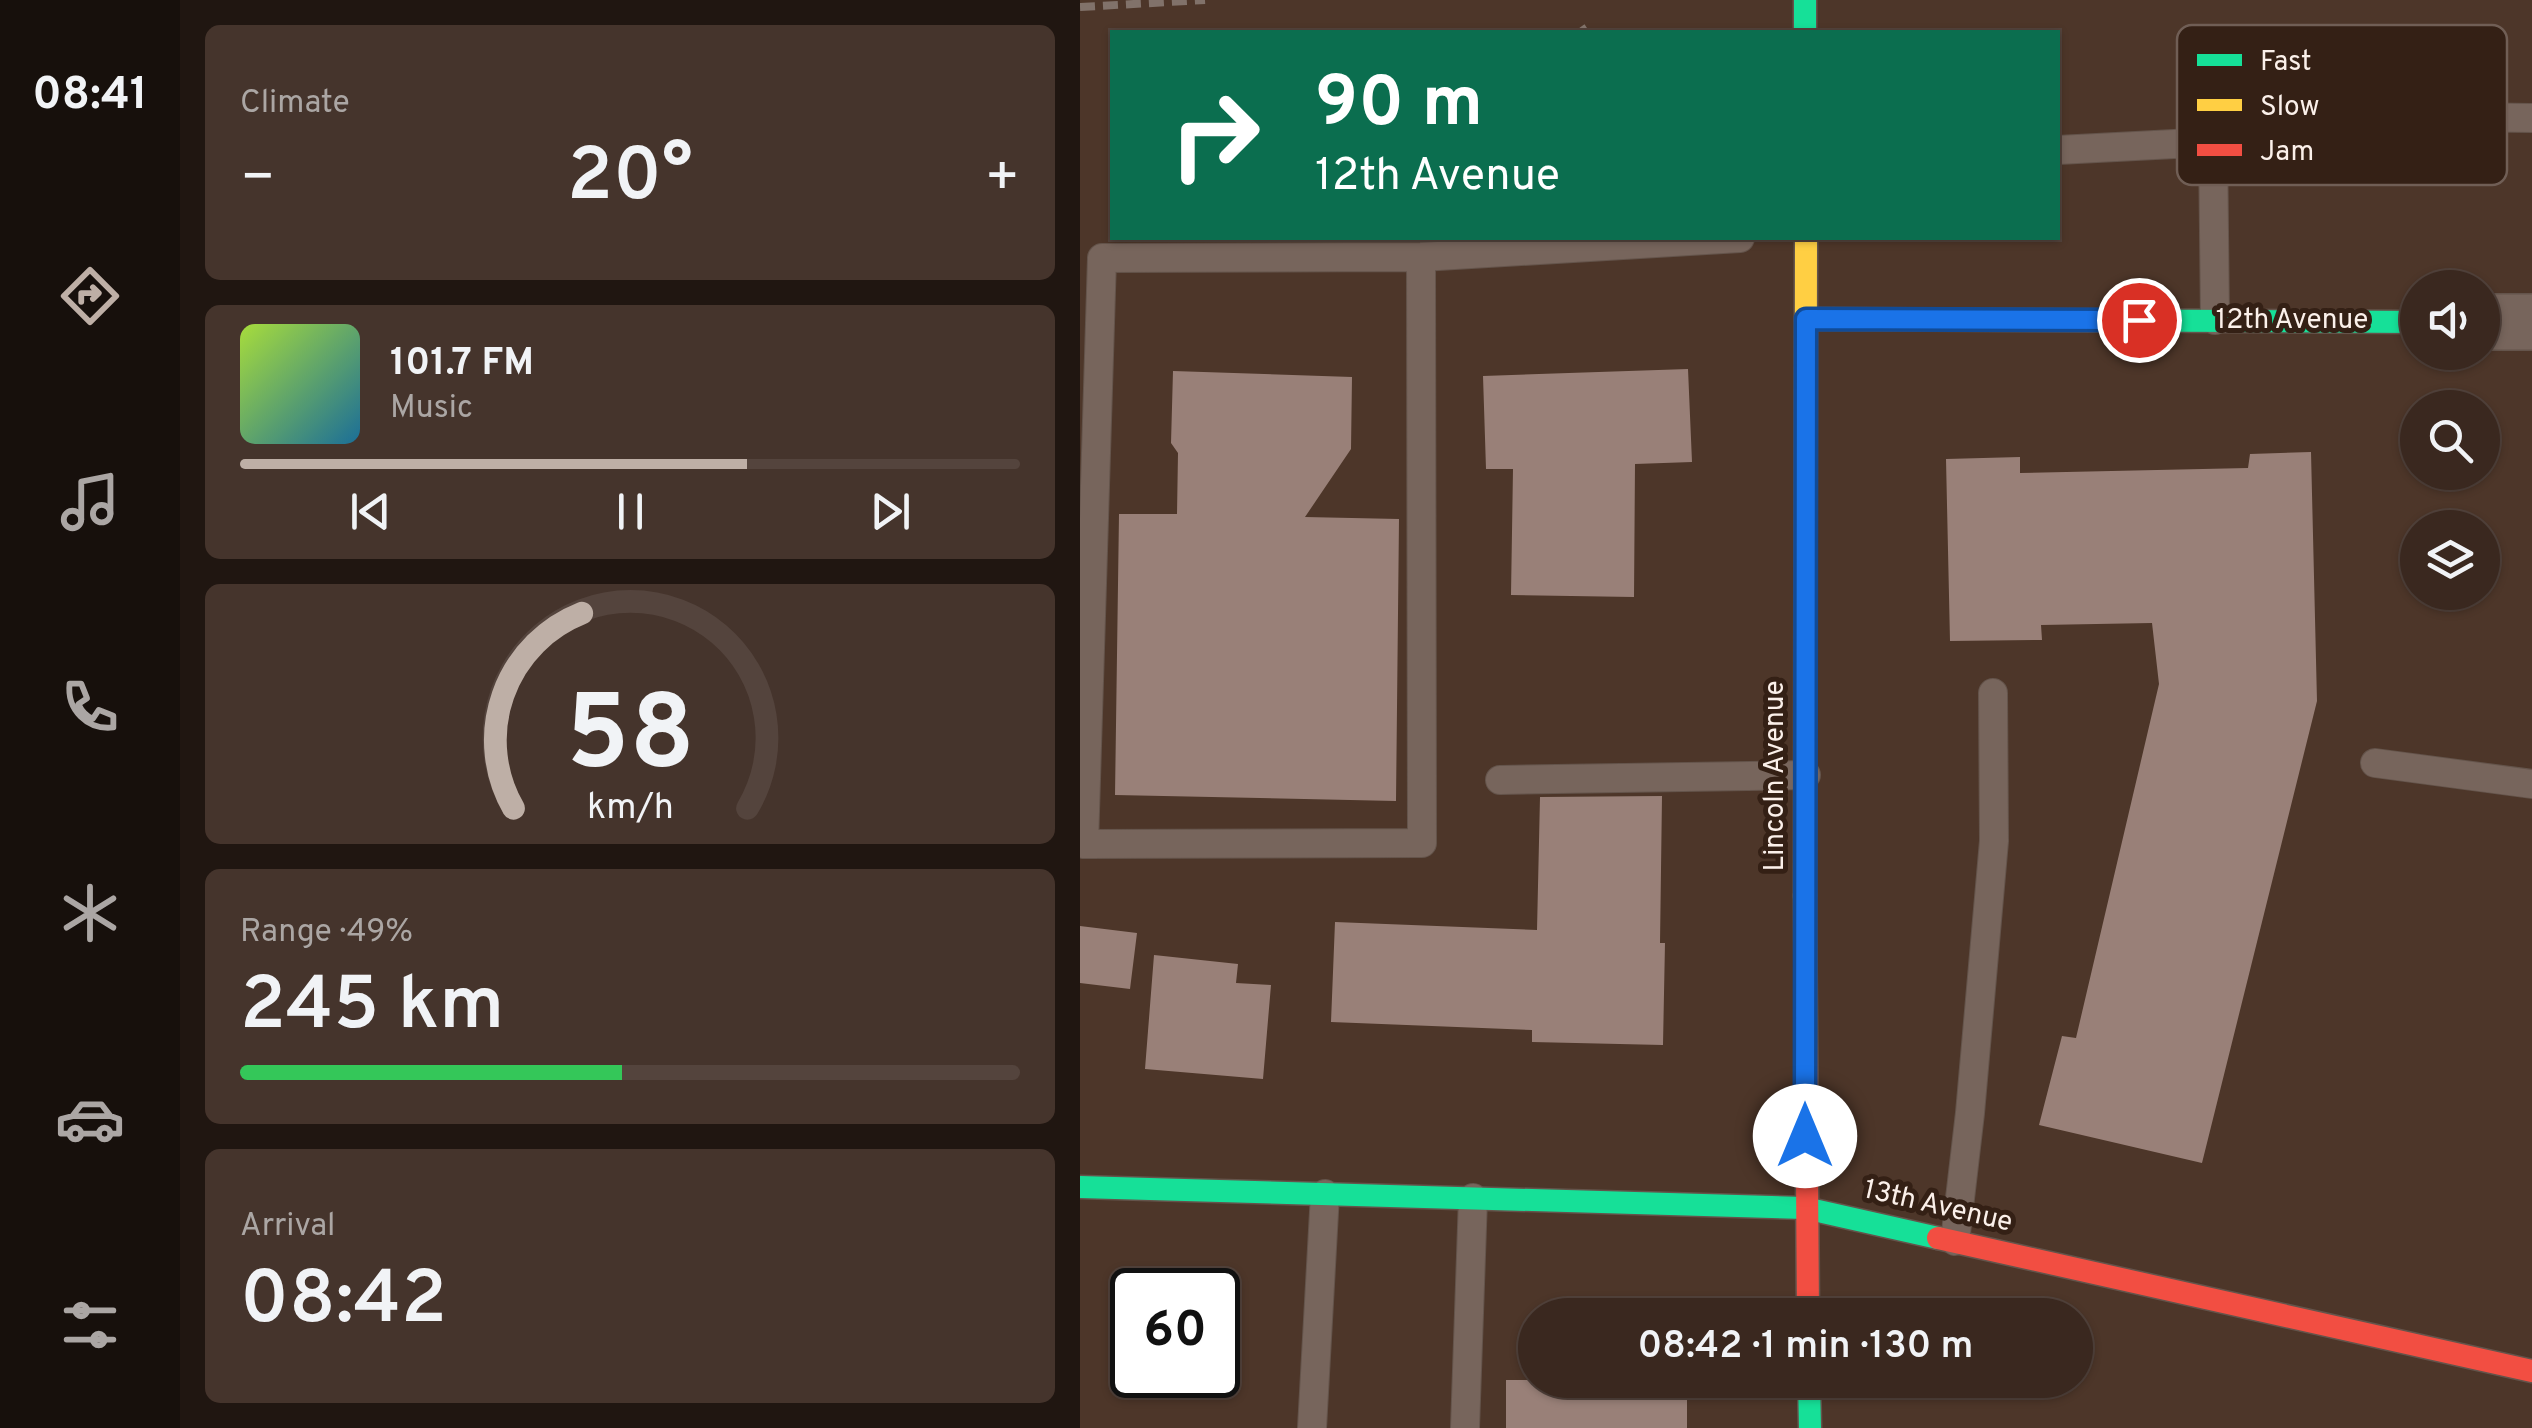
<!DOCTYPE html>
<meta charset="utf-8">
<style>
:root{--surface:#3a281f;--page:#45342c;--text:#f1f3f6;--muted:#aba6a4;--line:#54443d;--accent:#beafa6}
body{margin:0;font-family:Overpass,sans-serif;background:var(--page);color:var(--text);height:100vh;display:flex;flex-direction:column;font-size:38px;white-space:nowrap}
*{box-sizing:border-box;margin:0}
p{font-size:32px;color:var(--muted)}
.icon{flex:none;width:55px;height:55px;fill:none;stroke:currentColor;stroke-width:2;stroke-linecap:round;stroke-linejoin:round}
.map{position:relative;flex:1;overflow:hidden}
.sheet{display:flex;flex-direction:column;gap:25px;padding:25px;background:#201611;width:900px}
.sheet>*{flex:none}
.banner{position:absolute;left:30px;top:30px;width:950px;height:210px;border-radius:0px;box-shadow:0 2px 8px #0004,0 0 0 2px var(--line);background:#0b6e4f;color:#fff;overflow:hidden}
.buttons{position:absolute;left:1320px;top:270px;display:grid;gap:20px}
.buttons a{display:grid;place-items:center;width:100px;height:100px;border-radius:50%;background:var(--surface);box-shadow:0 2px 8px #0004,0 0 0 2px var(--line);font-size:50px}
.speed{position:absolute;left:30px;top:1268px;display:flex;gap:20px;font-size:50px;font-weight:700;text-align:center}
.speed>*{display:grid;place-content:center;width:130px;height:130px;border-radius:50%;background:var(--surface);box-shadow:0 2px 8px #0004,0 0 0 2px var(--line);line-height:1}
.speed .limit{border:5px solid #111;border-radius:15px;background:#fff;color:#111}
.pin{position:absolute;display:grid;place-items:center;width:85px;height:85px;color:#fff;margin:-42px;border:5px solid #fff;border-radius:50%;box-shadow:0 2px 10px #0007}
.me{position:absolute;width:110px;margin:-55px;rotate:0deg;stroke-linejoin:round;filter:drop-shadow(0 0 8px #0008)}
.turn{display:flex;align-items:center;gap:35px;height:210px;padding:0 40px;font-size:45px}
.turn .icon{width:130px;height:130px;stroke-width:2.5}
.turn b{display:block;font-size:70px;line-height:85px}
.big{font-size:75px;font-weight:600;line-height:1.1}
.sheet .card{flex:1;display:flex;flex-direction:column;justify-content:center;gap:15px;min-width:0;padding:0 35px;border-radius:15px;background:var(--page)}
.sheet .dial{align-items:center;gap:0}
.dial svg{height:260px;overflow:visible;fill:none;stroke:var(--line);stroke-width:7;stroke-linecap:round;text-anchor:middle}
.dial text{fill:var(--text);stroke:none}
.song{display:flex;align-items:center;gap:30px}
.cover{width:120px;height:120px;border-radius:15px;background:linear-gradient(135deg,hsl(80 70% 55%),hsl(200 70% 35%))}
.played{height:10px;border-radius:5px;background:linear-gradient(90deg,var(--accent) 65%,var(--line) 65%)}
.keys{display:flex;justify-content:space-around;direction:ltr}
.heat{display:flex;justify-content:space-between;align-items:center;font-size:55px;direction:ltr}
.charge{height:15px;border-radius:8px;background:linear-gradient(90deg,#34c759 49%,var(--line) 0)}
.trip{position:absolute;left:438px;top:1298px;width:575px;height:100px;border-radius:50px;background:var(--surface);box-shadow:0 2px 8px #0004,0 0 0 2px var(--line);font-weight:600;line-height:100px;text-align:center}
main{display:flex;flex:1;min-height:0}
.tabs{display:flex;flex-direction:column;width:180px;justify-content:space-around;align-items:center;background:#17100c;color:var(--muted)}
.tabs .icon{width:70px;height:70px}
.tabs .current{color:var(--accent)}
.tabs b{font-size:45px;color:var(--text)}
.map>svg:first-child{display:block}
.building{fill:#998078}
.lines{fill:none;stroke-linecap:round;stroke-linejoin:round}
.lane-casing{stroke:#64544b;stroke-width:30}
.street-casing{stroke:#64544b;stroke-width:58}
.fast-casing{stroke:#64544b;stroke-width:25}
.slow-casing{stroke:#64544b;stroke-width:25}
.jam-casing{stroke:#64544b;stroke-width:25}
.path{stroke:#84756c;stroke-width:6;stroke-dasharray:8 8;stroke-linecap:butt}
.lane{stroke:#77655c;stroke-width:28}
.street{stroke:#77655c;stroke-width:55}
.fast{stroke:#16e098;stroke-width:22}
.slow{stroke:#ffcf43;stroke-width:22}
.jam{stroke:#f24e42;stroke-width:22}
.rail{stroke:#81726a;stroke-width:8;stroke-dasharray:15 8;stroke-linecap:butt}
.route-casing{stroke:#114b97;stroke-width:25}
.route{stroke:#1a73e8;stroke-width:18}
.labels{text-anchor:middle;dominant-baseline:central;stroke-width:10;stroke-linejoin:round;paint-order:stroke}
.street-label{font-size:28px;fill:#fbf0ea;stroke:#342015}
.key{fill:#342015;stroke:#705e55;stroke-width:2.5}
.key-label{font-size:28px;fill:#fbf0ea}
</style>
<main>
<nav class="tabs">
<b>08:41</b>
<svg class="icon current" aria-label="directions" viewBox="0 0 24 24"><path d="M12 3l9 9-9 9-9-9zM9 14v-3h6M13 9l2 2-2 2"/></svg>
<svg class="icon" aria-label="music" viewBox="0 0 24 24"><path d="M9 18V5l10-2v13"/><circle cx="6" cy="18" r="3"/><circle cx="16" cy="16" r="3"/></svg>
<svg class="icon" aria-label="phone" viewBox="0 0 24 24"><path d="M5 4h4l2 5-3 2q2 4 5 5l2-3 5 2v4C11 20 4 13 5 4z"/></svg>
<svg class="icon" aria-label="climate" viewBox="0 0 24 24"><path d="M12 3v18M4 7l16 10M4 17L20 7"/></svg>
<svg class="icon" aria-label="car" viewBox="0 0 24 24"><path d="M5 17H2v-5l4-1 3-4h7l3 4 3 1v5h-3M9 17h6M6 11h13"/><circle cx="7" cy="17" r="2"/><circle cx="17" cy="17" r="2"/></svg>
<svg class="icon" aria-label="filters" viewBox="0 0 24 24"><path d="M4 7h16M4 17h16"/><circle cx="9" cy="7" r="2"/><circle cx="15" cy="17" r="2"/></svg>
</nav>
<section class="sheet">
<div class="card"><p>Climate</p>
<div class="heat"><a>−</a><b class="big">20°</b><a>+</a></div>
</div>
<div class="card">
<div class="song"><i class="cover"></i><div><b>101.7 FM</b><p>Music</p></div></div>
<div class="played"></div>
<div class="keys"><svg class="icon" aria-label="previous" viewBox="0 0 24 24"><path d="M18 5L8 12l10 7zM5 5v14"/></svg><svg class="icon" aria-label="pause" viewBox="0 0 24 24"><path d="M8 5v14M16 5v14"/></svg><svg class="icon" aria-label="next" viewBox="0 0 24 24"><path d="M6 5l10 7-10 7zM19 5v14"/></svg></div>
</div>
<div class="card dial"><svg viewBox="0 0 100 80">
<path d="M14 69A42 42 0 1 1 86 69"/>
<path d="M14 69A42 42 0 0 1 35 9" stroke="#beafa6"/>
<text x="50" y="56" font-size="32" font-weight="700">58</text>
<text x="50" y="72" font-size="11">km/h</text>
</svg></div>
<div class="card"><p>Range · 49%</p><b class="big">245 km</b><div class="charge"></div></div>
<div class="card"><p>Arrival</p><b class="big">08:42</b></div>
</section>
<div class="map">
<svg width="1452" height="1428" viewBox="0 0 1452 1428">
<rect width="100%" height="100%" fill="#4d3629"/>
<g class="building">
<polygon points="608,369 612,462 555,464 554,597 431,595 433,469 406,469 403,376"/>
<polygon points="93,371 272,377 271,449 225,517 319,519 316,801 35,795 39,514 97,514 98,453 91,443"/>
<polygon points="1231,452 1237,701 1122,1163 959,1125 982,1036 996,1038 1079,684 1072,623 961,625 962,640 870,641 866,459 940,457 940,473 1168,468 1170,454"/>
<polygon points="582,796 580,943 585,943 583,1045 452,1042 452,1030 251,1022 255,922 457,930 460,797"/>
<polygon points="0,926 57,933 50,989 0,983"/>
<polygon points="74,955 158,964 156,983 191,985 183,1079 65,1069"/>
<rect x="426" y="1380" width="181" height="48"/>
</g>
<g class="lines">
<defs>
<g id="lane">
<polyline points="1133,142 1301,116 1452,118"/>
<polyline points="978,150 1133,142 1135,320"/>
<polyline points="341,257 342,843 4,844 22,258 341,257 660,238"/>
<polyline points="1295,763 1452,784"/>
<polyline points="420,780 726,775"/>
<polyline points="875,1241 890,1113 914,841 913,693"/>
<polyline points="232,1428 245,1194"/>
<polyline points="385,1428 393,1198"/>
</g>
<polyline id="street" points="1402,322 1452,322"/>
<g id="fast">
<polyline points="725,0 725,32"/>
<polyline points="726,319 1338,322"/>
<polyline points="0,1187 725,1208 858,1238"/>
<polyline points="729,1380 730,1428"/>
</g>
<polyline id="slow" points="725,896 726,238"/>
<g id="jam">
<polyline points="725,896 728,1315"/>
<polyline points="858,1238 1452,1371"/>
</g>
</defs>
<use href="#lane" class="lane-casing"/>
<use href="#street" class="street-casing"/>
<use href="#fast" class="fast-casing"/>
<use href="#slow" class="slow-casing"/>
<use href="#jam" class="jam-casing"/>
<polyline class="path" points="502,26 506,32"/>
<use href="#lane" class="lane"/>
<use href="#street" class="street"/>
<use href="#fast" class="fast"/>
<use href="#slow" class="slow"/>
<use href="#jam" class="jam"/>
<polyline class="rail" points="0,7 125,0"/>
</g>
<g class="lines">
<defs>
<polyline id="route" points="725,1136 726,319 1059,320"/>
</defs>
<use href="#route" class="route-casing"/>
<use href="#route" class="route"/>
</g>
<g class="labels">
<g class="street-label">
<text x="1212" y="321">12th Avenue</text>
<text transform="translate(696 776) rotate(-90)">Lincoln Avenue</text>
<text transform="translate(858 1207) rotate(13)">13th Avenue</text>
</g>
</g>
<rect x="1097" y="25" width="330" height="160" rx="15" class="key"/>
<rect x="1117" y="54" width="45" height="12" fill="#16e098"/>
<rect x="1117" y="99" width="45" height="12" fill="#ffcf43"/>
<rect x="1117" y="144" width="45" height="12" fill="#f24e42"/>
<g class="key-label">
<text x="1180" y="70">Fast</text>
<text x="1180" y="115">Slow</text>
<text x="1180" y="160">Jam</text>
</g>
</svg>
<div class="buttons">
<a><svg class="icon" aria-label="sound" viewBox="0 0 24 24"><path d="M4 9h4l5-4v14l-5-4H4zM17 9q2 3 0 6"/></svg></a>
<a><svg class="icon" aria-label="search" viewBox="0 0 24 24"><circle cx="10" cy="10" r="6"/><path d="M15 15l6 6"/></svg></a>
<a><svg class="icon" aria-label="layers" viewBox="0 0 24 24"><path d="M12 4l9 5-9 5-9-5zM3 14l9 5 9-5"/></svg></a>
</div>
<div class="speed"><div class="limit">60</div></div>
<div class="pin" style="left:1059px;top:320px;background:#d93025"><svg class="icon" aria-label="arrive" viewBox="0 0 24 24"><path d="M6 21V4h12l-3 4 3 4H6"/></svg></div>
<svg class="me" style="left:725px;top:1136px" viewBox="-20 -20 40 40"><circle r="19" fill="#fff"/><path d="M0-13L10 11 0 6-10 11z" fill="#1a73e8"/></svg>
<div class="trip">08:42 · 1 min · 130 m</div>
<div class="banner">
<div class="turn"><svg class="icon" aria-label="right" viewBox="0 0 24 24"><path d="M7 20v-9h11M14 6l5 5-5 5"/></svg><div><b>90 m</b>12th Avenue</div></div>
</div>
</div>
</main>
